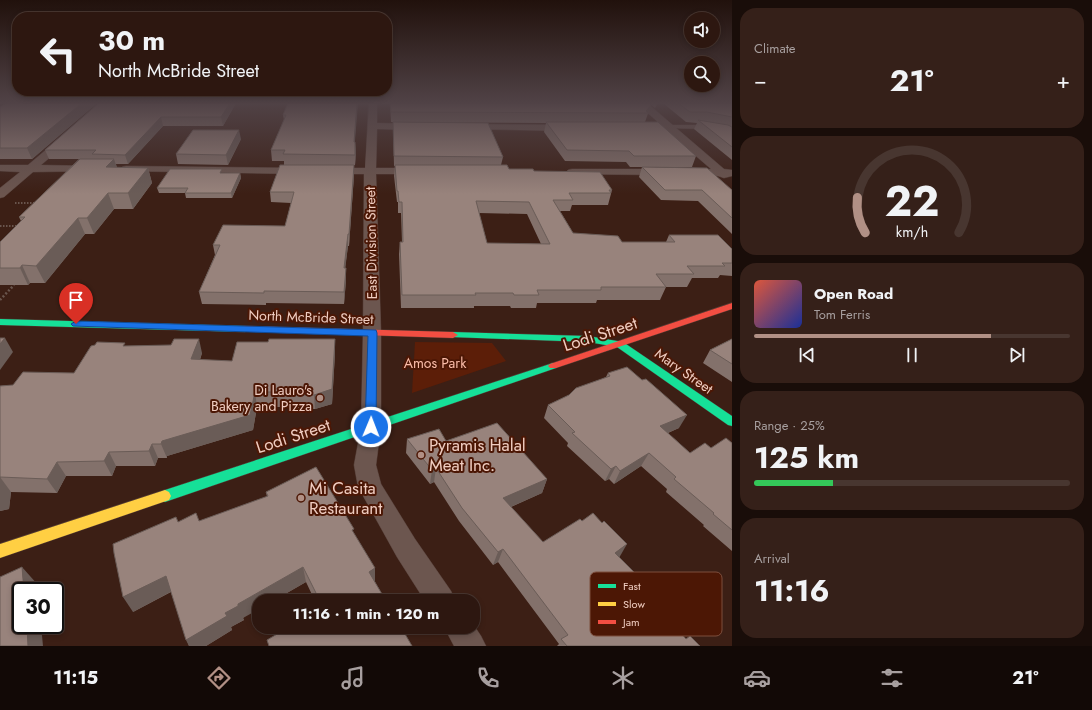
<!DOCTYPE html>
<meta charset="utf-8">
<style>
:root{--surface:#2d1710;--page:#352019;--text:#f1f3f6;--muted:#a79f9f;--line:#483630;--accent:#b19085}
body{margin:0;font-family:Jost,sans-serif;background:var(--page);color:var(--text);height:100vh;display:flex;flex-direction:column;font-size:15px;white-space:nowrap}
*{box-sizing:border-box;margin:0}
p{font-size:13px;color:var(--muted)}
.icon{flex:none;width:22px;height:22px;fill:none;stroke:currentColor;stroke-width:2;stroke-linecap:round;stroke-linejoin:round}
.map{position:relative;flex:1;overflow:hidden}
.drawer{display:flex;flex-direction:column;gap:8px;padding:8px;background:#190d09;width:360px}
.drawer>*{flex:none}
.guide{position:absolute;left:12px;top:12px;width:380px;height:84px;border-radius:16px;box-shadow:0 2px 6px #0003,0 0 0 1px var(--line);background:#2d1710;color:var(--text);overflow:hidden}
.buttons{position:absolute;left:684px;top:12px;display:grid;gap:8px}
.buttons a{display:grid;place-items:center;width:36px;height:36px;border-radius:50%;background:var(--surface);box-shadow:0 2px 6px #0003,0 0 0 1px var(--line);font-size:20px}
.speed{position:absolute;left:12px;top:582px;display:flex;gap:8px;font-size:20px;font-weight:700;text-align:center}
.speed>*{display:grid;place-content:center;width:52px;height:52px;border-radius:50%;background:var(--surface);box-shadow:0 2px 6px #0003,0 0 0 1px var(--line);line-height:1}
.speed .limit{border:2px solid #111;border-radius:6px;background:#fff;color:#111}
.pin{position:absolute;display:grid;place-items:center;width:34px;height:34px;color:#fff;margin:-41px -17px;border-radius:50% 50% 50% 0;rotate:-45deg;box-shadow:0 0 4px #0007}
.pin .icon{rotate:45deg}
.me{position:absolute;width:44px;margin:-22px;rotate:1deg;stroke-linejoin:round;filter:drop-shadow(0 0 3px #0008)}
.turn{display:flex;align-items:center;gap:14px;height:84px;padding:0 20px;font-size:18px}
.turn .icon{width:52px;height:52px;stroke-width:2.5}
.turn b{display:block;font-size:28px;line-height:34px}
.big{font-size:30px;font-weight:700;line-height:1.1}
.drawer .tile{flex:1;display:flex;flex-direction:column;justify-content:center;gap:6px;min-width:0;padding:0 14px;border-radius:16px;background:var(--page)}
.drawer .dial{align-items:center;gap:0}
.dial svg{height:104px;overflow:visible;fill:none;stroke:var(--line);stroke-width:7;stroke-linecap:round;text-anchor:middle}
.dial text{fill:var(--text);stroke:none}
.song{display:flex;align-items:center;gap:12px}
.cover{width:48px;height:48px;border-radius:6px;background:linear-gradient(135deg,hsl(10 70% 55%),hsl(230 70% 35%))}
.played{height:4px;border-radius:2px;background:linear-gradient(90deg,var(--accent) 75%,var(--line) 75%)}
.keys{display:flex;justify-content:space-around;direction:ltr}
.heat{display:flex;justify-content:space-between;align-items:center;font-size:22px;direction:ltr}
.charge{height:6px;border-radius:3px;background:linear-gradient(90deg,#34c759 25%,var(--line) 0)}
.trip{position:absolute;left:252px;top:594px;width:228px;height:40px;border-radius:16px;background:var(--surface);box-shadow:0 2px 6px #0003,0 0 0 1px var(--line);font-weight:700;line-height:40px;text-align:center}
.tabs{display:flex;height:64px;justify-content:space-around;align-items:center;background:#120906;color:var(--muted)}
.tabs .icon{width:28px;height:28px}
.tabs .on{color:var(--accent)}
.tabs b{font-size:18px;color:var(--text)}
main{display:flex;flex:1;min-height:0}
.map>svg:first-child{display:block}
.green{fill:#5c1e08}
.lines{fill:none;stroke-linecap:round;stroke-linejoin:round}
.lane-casing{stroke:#523b34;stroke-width:1}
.street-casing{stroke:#523b34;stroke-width:1}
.fast-casing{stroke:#523b34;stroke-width:1}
.slow-casing{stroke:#523b34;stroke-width:1}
.jam-casing{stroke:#523b34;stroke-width:1}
.path-far1{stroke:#69554d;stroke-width:2;stroke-dasharray:1.5 1.5;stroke-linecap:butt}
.path{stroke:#69554d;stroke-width:2.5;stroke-dasharray:2 2;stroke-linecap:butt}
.lane{fill:#6c564f;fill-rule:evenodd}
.street{fill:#6c564f;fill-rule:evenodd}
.fast{fill:#16e098;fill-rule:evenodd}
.slow{fill:#ffcf43;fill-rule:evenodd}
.jam{fill:#f24e42;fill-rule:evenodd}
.wall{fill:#83716b;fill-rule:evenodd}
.shaded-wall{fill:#6a5c57}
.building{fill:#98837c;stroke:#6a5c57;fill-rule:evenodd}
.route{fill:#1a73e8;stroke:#114b97}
.poi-dot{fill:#b19085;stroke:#4c1705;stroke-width:1.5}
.labels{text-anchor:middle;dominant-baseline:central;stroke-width:4;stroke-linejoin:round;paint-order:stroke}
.street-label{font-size:14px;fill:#f0cdc1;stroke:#4c1705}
.park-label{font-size:14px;fill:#fabca8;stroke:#4c1705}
.poi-label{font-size:14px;fill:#f0cdc1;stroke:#4c1705;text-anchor:end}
.near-street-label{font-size:17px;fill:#f0cdc1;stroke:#4c1705}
.near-poi-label{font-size:17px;fill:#f0cdc1;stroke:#4c1705;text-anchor:start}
.key{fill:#4c1705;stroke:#7d4e3d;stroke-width:1}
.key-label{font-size:11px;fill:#f0cdc1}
</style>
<main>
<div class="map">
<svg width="732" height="646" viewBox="0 0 732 646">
<rect width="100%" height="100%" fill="#3c1f15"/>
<polygon class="green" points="415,342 492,343 506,361 412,393"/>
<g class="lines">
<defs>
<polygon id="lane" points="665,125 707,125 710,127 707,129 667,128 664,126"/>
<g id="street">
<polygon points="369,103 377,103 377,123 416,124 421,127 416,130 377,129 376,168 418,168 424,171 418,174 376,174 381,333 381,427 376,465 381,484 415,539 451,591 455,601 425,601 397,557 362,494 358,487 354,465 361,427 363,333 364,174 332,174 326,171 332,168 365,168"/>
<polygon points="637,103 647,103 724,169 732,170 732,176 724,178 718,176 686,174 684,172 686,170 711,169 667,131 639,130 637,128 642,125 661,125"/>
<polygon points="468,124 568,125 573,128 568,131 465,129 463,127"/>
<polygon points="64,137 68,138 69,140 68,142 41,165 92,166 96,167 98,169 96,171 33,172 4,197 0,198 0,188 20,172 0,171 0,165 28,165 60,138"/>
<polygon points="126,166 300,168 306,171 300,174 122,171 120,169 122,167"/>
<polygon points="572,169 664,169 670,172 664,175 568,174 566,172 568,170"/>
<polygon points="473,624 481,636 486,646 454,646 444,627 473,627"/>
</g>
<g id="fast">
<polygon points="0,319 245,326 250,329 245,332 0,325"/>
<polygon points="453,332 588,336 623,342 732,416 732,426 728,425 617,347 588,342 450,337 448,335 450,333"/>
<polygon points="553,363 556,364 558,366 556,368 165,502 161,500 159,496 161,492 165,490"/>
</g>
<polygon id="slow" points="165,490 169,492 171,496 169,500 0,558 0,544"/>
<g id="jam">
<polygon points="732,303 732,309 556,368 550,368 548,366 550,364"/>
<polygon points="245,326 453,332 458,335 453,338 242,331 240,329 242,327"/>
</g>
</defs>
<use href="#lane" class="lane-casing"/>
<use href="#street" class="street-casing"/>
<use href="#fast" class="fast-casing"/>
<use href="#slow" class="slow-casing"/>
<use href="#jam" class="jam-casing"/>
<g class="path-far1">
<polyline points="15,203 36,203"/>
<polyline points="0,226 18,226"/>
</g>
<polyline class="path" points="0,300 14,285"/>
<use href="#lane" class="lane"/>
<use href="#street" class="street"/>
<use href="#fast" class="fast"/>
<use href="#slow" class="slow"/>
<use href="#jam" class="jam"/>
</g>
<g class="wall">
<polygon points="97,103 32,159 0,159 0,107"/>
<polygon points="99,103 236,103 223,126 163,126 128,164 116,164 117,168 148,168 152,183 133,209 114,209 94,234 85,234 45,283 30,283 28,285 0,285 0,242 21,221 19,217 79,159 49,159 45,150"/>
<polygon points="288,103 355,142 356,153 355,165 354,165 354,175 349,246 348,246 345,268 346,280 344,304 266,303 266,305 202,304 199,292 215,255 213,245 285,226 291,203 271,202 270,192 284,165 284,161 272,161 271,150 284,120 283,115"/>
<polygon points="390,103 649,103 651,105 645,122 696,156 692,167 630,167 626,162 565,161 544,132 546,123 391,122"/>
<polygon points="649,103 658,103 655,108"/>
<polygon points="663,103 732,103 732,160 694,129 697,123 686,122"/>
<path d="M393,122l110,35 -2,8 8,4 25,2 78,19 -4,15h-36l-2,6h-10l13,22 49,9h44l3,-7 63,14v27l-12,-1 -2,3h-26l-5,9h-21l-6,13h-63l-1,3h-59l-1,5h-25l-1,-2h-36v2h-73l-2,-54 1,-12h2l-1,-29h-3v-11h-1l-3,-26 1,-10h-1zM479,213l48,1 14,30 -54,-1z"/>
<polygon points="241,139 228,165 178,164 176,154"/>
<polygon points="642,167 732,190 732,234 698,201 661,200 639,177"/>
<polygon points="223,173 240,173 241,178 232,198 186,198 185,193 159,193 157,188"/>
<polygon points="732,339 732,382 703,363 710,350"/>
<polygon points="126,346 202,353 200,360 232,361 335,353 332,404 315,409 297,409 297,407 257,407 253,430 167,456 167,458 158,458 155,466 116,466 112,476 66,476 57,493 11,492 9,509 0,511 0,386 13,385 74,373"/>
<polygon points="608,373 679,428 668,433 690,453 732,443 732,551 703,526 704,525 666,492 667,489 641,466 614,484 609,479 605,481 567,446 568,443 544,418 548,405 606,377"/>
<polygon points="407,439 446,441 547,479 542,493 511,507 543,542 619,557 641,579 639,583 662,607 660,610 686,639 700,646 557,646 559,644 498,562 493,565 459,521 434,482 430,484 406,453"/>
<polygon points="266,492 354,534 375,582 386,601 315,601 306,582 273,601 259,601 243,618 244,620 231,627 232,630 206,646 189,646 171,592 133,612 178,522 199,521 267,497"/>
</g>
<g class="shaded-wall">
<polygon points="82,103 97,103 32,159 27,148"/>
<polygon points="230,103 236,103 223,126 221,117"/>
<polygon points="357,103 358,103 354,153 354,142"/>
<polygon points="651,105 648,115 648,116 648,113 646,111"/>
<polygon points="161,117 163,126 128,164 125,155"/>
<polygon points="239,130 241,139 228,165 226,155"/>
<polygon points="355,142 356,153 355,165"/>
<polygon points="114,159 119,174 106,167"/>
<polygon points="354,165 354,175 349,246 349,234"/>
<polygon points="148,168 152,183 133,209 128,193"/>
<polygon points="240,173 241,178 232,198 231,193"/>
<polygon points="108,193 114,209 94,234 87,218"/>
<polygon points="78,218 85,234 45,283 36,266"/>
<polygon points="348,234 348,246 344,279 344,268"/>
<polygon points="22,265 30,283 28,285 20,268"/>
<polygon points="346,268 346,280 344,304 344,292"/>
<polygon points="5,338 13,352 0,370 0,344"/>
<polygon points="199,339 202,353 195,374 191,359"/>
<polygon points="335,339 335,353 332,404 315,409 314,395"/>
<polygon points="255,392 257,407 253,430 167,456 167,458 161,444 162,441"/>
<polygon points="687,415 679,428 653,439 660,426"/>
<polygon points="152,444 158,458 155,466 149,451"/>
<polygon points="109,452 116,466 112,476 104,461"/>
<polygon points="649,453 641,466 614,484 620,471"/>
<polygon points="57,462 66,476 57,493 47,479"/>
<polygon points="616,466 609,479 605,481 611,469"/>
<polygon points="436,468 434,482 430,484 432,470"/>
<polygon points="0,477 11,492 9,509 0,511"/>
<polygon points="547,479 542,493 499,512 503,498"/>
<polygon points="627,544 619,558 615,553"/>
<polygon points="503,549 498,562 493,565 498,552"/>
<polygon points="22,567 38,585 38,591 24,591"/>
<polygon points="303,567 306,582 273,601 259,601 259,609 243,618 244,620 231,627 232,630 206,646 189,646 186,640 238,604"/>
<polygon points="375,568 375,583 369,572"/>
<polygon points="166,576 174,590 133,612 123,597"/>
<polygon points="27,625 41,625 43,646 28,646"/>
</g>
<g class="building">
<polygon points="6,103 82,103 27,148 0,148 0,107"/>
<polygon points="99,103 230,103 221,117 161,117 125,155 92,154 96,150 45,150"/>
<polygon points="288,103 357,103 354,142 355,142 355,155 283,154 285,150 271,150 286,115 283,115"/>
<polygon points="390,103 649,103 651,105 646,111 648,113 391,112"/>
<polygon points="678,103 732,103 732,117 707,112 690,112"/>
<polygon points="698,120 728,125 732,127 732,147"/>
<polygon points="393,122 488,123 503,157 394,156"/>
<polygon points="546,122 658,122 696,156 634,156 629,151 567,150"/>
<polygon points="193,130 239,130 226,155 176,154"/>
<polygon points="80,159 114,159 106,167 148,168 128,193 108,193 87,218 78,218 36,266 22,265 20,268 0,268 0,242 25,217 19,217"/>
<polygon points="280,165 354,165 349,234 348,234 344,268 346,268 344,292 264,291 264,293 199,292 220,245 213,245 223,225 285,226 294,192 270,192"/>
<path d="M395,165h112l2,4h24l1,2 66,1 12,18h-3l2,3h-42l4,7h-20l20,33 45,3 4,6h53l-6,-7h49l14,14v14h-10l3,3h-38l7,8h-38l10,13h-65v3h-64l2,5h-25l-1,-2h-38l1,2h-74l-2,-53h3l-1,-40h-3l-1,-11h-1zM476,201l53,1 21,42 -63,-1z"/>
<polygon points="642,167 707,168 732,190 732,218 702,190 665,190"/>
<polygon points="170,169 222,169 220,173 240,173 231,193 185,193 188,188 157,188"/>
<polygon points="0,338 5,338 0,344"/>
<polygon points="174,339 199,339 191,359 232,361 237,342 268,342 269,339 335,339 332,389 314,395 296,395 296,392 255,392 250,415 162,441 161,444 152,444 149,451 109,452 104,461 57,462 47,479 0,477 0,480 0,386 13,385 23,372 74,373 91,346 95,345 97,342 125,343 123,346 171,345"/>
<polygon points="732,339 732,364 710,350"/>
<polygon points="627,367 642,380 646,379 687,415 660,426 690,453 705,443 711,448 726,438 732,443 732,530 713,514 714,513 674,479 676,477 649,453 620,471 616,466 611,469 572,433 575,432 548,405 569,395 576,388 610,376 608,373"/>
<polygon points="497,423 547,479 503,498 543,542 580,519 582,521 593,513 602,523 604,521 627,544 615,553 641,579 638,582 662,607 659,609 686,639 690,636 700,646 567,646 561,639 568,635 503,549 498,552 462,508 436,468 432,470 407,439 439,429 446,441"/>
<polygon points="316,467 354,529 352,530 375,568 369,572 386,601 320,601 303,567 238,604 238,606 225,613 227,616 186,640 166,576 123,597 114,553 113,544 176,517 178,522 196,513 199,521 268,496 266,492"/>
<polygon points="22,567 24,591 21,591 21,625 27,625 28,646 0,646 0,577"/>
<polygon points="289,627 401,627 412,646 269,646 267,640"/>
</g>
<linearGradient id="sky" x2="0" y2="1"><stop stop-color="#21110c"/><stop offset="0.53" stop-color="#504246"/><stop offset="1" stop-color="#504246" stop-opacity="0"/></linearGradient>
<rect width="732" height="194" fill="url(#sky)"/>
<polygon class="route" points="76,321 376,330 377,333 376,427 375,430 371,431 367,430 365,427 368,336 73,326 71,324"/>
<g class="poi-dot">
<circle cx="320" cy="398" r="4"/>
<circle cx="421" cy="455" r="4"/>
<circle cx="301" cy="498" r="4"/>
</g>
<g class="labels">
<g class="street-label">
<text transform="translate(371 243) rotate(-91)">East Division Street</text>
<text transform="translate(311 317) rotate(2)">North McBride Street</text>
<text transform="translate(684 371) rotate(35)">Mary Street</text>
</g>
<g class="park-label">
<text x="435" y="363">Amos Park</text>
</g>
<g class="poi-label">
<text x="312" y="390">Di Lauro's<tspan x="312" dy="16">Bakery and Pizza</tspan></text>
</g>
<g class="near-street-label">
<text transform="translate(600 334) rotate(-18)">Lodi Street</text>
<text transform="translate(293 436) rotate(-18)">Lodi Street</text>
</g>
<g class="near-poi-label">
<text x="429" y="445">Pyramis Halal<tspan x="429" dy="20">Meat Inc.</tspan></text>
<text x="309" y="488">Mi Casita<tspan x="309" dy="20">Restaurant</tspan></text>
</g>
</g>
<rect x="590" y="572" width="132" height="64" rx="6" class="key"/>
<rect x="598" y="584" width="18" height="4" fill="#16e098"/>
<rect x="598" y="602" width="18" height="4" fill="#ffcf43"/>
<rect x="598" y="620" width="18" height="4" fill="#f24e42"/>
<g class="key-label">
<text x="623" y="590">Fast</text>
<text x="623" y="608">Slow</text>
<text x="623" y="626">Jam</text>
</g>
</svg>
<div class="buttons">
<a><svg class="icon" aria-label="sound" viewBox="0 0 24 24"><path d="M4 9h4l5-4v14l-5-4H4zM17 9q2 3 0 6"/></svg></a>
<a><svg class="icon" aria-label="search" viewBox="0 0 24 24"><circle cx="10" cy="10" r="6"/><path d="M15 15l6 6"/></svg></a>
</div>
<div class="speed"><div class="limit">30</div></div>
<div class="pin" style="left:76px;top:324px;background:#d93025"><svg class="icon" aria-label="arrive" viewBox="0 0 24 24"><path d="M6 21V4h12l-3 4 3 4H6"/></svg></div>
<svg class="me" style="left:371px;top:427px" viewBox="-20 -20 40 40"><circle r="17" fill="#1a73e8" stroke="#fff" stroke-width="3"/><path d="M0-11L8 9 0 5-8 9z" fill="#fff"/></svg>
<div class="trip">11:16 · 1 min · 120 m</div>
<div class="guide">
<div class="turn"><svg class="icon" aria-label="left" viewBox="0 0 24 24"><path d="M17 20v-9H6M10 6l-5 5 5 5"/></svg><div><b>30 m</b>North McBride Street</div></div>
</div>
</div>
<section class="drawer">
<div class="tile"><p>Climate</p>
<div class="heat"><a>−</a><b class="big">21°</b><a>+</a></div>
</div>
<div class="tile dial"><svg viewBox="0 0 100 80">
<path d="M14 69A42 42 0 1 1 86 69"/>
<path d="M14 69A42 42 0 0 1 8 42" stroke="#b19085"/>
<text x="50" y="56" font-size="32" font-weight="700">22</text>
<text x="50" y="72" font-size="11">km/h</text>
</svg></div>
<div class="tile">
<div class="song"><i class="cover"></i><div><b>Open Road</b><p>Tom Ferris</p></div></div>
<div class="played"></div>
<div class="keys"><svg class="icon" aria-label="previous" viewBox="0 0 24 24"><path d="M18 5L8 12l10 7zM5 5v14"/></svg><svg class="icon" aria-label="pause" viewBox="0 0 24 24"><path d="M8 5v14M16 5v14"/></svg><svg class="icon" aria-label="next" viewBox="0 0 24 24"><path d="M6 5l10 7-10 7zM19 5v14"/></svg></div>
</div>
<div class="tile"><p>Range · 25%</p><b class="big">125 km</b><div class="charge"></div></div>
<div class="tile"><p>Arrival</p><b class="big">11:16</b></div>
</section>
</main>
<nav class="tabs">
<b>11:15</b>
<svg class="icon on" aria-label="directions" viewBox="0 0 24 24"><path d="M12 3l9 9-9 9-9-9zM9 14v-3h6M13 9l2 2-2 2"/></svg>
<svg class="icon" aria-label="music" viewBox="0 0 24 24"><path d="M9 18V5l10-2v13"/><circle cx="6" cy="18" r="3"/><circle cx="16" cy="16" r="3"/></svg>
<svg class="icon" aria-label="phone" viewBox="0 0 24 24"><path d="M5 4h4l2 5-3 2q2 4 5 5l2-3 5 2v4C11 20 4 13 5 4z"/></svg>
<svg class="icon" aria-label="climate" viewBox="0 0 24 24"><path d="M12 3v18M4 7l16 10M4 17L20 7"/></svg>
<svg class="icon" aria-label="car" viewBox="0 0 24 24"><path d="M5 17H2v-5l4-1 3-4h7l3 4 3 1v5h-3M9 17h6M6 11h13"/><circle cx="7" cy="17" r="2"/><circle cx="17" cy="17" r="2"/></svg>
<svg class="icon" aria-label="filters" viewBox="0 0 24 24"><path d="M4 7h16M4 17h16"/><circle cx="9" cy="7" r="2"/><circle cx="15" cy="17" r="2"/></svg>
<b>21°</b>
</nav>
